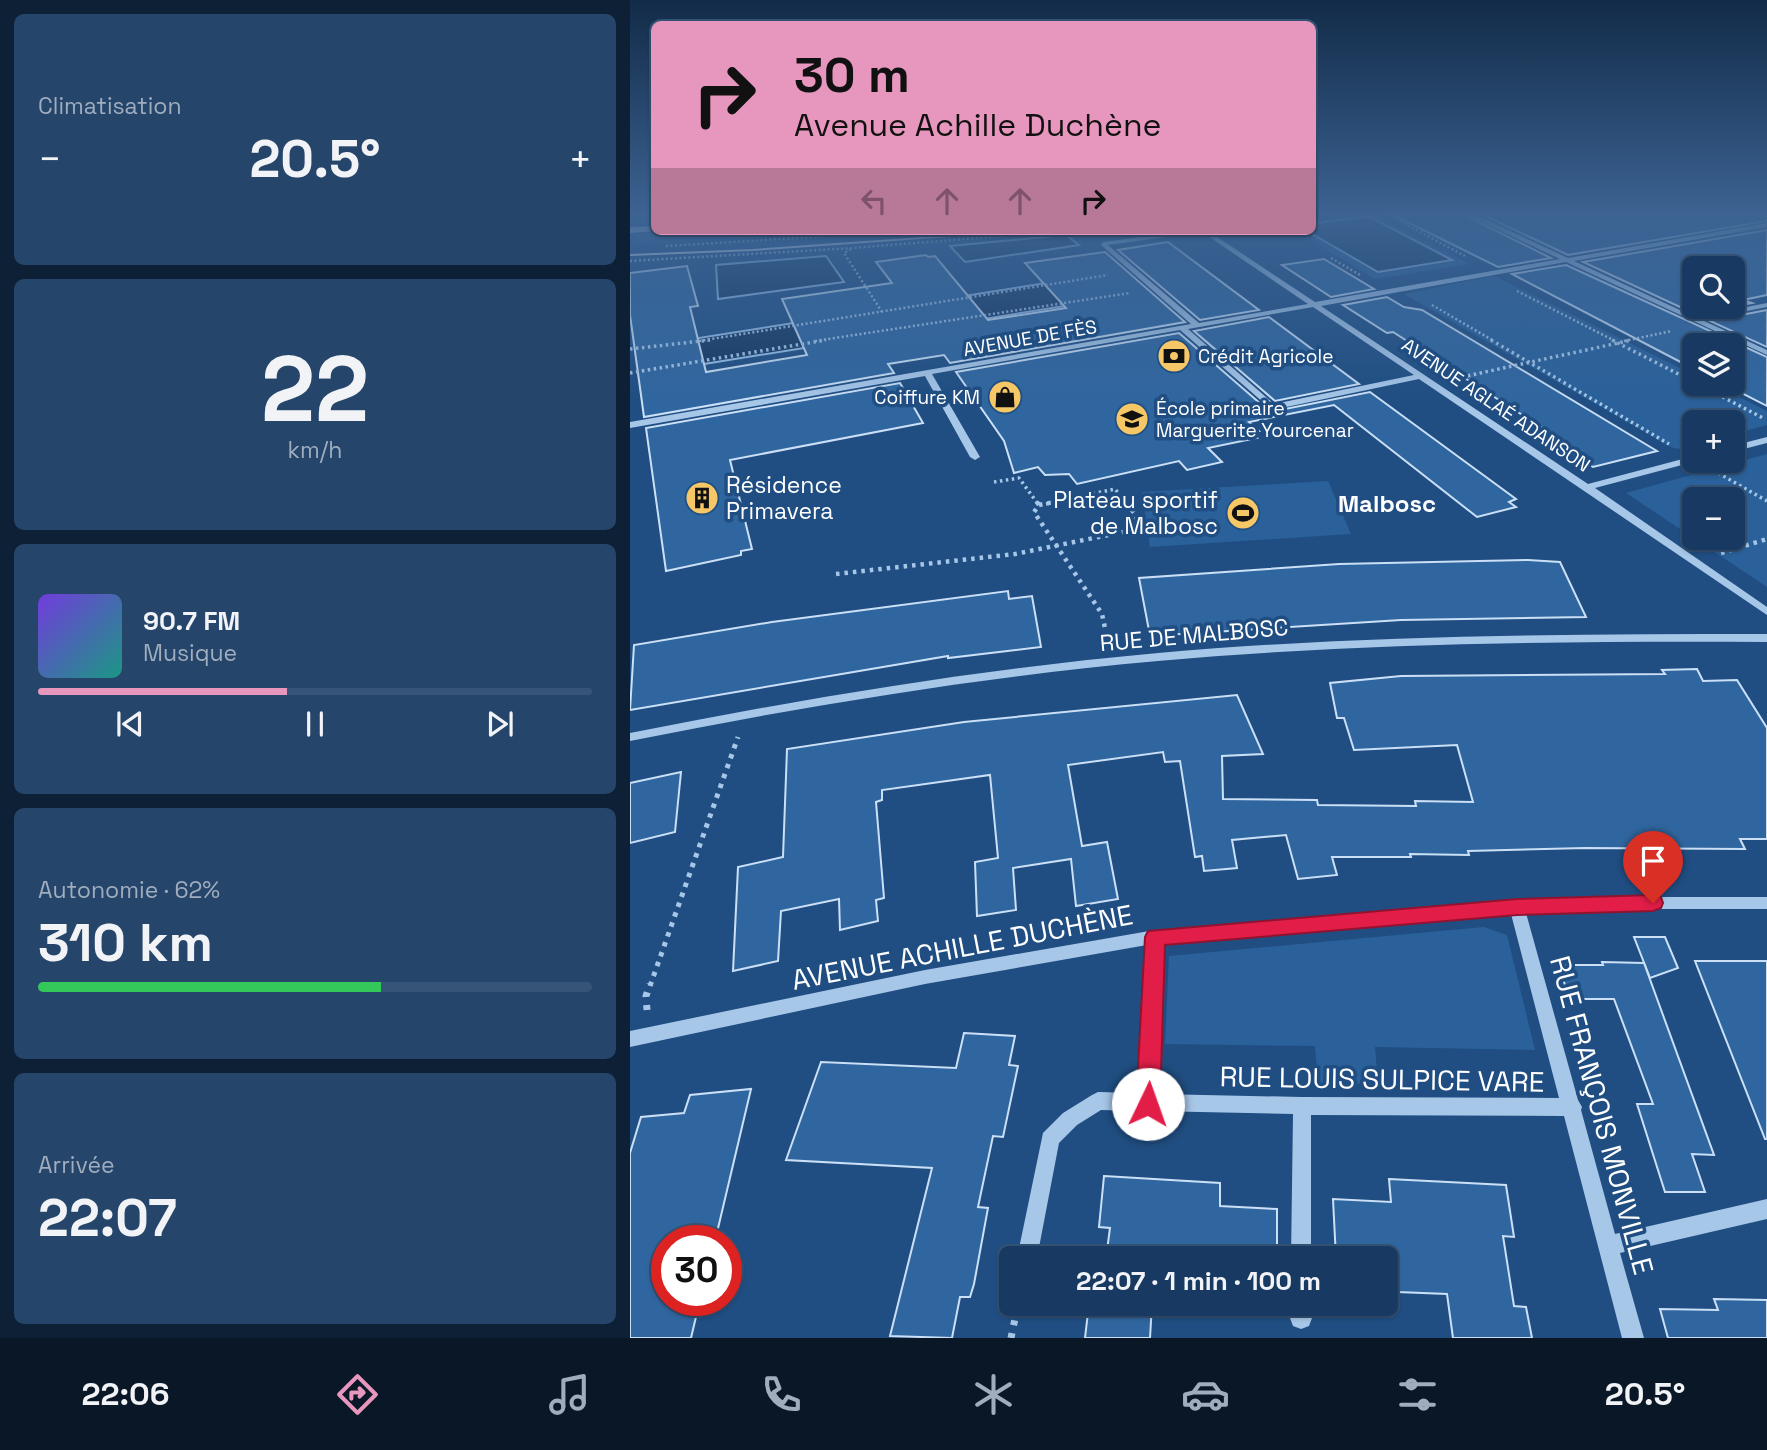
<!DOCTYPE html>
<html lang="fr">
<meta charset="utf-8">
<style>
:root{--surface:#183a62;--page:#25456b;--text:#f1f3f6;--muted:#9fadbe;--line:#365477;--accent:#e797bd}
body{margin:0;font-family:"Space Grotesk",sans-serif;background:var(--page);color:var(--text);height:100vh;display:flex;flex-direction:column;font-size:26px;white-space:nowrap}
*{box-sizing:border-box;margin:0}
p{font-size:23px;color:var(--muted)}
.icon{flex:none;width:38px;height:38px;fill:none;stroke:currentColor;stroke-width:2;stroke-linecap:round;stroke-linejoin:round}
.map{position:relative;flex:1;overflow:hidden}
.details{display:flex;flex-direction:column;gap:14px;padding:14px;background:#0d2036;width:630px}
.details>*{flex:none}
.banner{position:absolute;left:21px;top:21px;width:665px;height:214px;border-radius:10px;box-shadow:0 2px 5px #0004,0 0 0 2px var(--line);background:#e797bd;color:#111;overflow:hidden}
.controls{position:absolute;left:1052px;top:256px;display:grid;gap:14px}
.controls a{display:grid;place-items:center;width:63px;height:63px;border-radius:10px;background:var(--surface);box-shadow:0 2px 5px #0004,0 0 0 2px var(--line);font-size:35px}
.speed{position:absolute;left:21px;top:1225px;display:flex;gap:14px;font-size:35px;font-weight:700;text-align:center}
.speed>*{display:grid;place-content:center;width:91px;height:91px;border-radius:50%;background:var(--surface);box-shadow:0 2px 5px #0004,0 0 0 2px var(--line);line-height:1}
.speed .limit{border:10px solid #d22;background:#fff;color:#111}
.pin{position:absolute;display:grid;place-items:center;width:60px;height:60px;color:#fff;margin:-72px -30px;border-radius:50% 50% 50% 0;rotate:-45deg;box-shadow:0 0 7px #0007}
.pin .icon{rotate:45deg}
.me{position:absolute;width:77px;margin:-38px;rotate:3deg;stroke-linejoin:round;filter:drop-shadow(0 0 5px #0008)}
.turn{display:flex;align-items:center;gap:24px;height:147px;padding:0 28px;font-size:32px}
.turn .icon{width:91px;height:91px;stroke-width:2.5}
.turn b{display:block;font-size:49px;line-height:60px}
.lanes{display:flex;align-items:center;height:66px;padding:0 28px;background:#0003;justify-content:center;gap:35px;direction:ltr}
.lanes .off{opacity:.35}
.big{font-size:52px;font-weight:700;line-height:1.1}
.details .card{flex:1;display:flex;flex-direction:column;justify-content:center;gap:10px;min-width:0;padding:0 24px;border-radius:10px;background:var(--page)}
.details .dial{align-items:center;gap:0}
.dial b{font-size:91px;line-height:1}
.song{display:flex;align-items:center;gap:21px}
.cover{width:84px;height:84px;border-radius:10px;background:linear-gradient(135deg,hsl(260 70% 55%),hsl(170 70% 35%))}
.played{height:7px;border-radius:4px;background:linear-gradient(90deg,var(--accent) 45%,var(--line) 45%)}
.keys{display:flex;justify-content:space-around;direction:ltr}
.heat{display:flex;justify-content:space-between;align-items:center;font-size:38px;direction:ltr}
.charge{height:10px;border-radius:5px;background:linear-gradient(90deg,#34c759 62%,var(--line) 0)}
.trip{position:absolute;left:369px;top:1246px;width:399px;height:70px;border-radius:10px;background:var(--surface);box-shadow:0 2px 5px #0004,0 0 0 2px var(--line);font-weight:700;line-height:70px;text-align:center}
.tab-bar{display:flex;height:112px;justify-content:space-around;align-items:center;background:#0a1727;color:var(--muted)}
.tab-bar .icon{width:49px;height:49px}
.tab-bar .on{color:var(--accent)}
.tab-bar b{font-size:32px;color:var(--text)}
main{display:flex;flex:1;min-height:0}
.map>svg:first-child{display:block}
.green{fill:#2a619a;fill-rule:evenodd}
.water{fill:#163961;stroke:#9ac2ea;stroke-width:2}
.building{fill:#30669f;stroke:#cbe0f6;stroke-width:2;fill-rule:evenodd}
.lines{fill:none;stroke-linecap:round;stroke-linejoin:round}
.path-far4{stroke:#a7c7e8;stroke-width:2.5;stroke-dasharray:2 2.5;stroke-linecap:butt}
.path-far3{stroke:#a7c7e8;stroke-width:3.5;stroke-dasharray:2.5 3.5;stroke-linecap:butt}
.path-far2{stroke:#a7c7e8;stroke-width:4.5;stroke-dasharray:3.5 5;stroke-linecap:butt}
.path-far1{stroke:#a7c7e8;stroke-width:5;stroke-dasharray:4.5 6;stroke-linecap:butt}
.path{stroke:#a7c7e8;stroke-width:7;stroke-dasharray:5 8;stroke-linecap:butt}
.minor{fill:#a7c7e8;fill-rule:evenodd}
.major{fill:#e9f2fe;fill-rule:evenodd}
.tram{stroke:#fff;stroke-width:2}
.route{fill:#e11d48;stroke:#92132f;stroke-width:2}
.labels{text-anchor:middle;dominant-baseline:central;stroke-width:7;stroke-linejoin:round;paint-order:stroke}
.far-street-label{font-size:19px;fill:#fff;stroke:#204e82}
.far-poi-label{font-size:19px;fill:#fff;stroke:#204e82;text-anchor:start}
.poi-label{font-size:23px;fill:#fff;stroke:#204e82;text-anchor:start}
.street-label{font-size:23px;fill:#fff;stroke:#204e82}
.neighbourhood-label{font-size:24px;font-weight:bold;fill:#fff;stroke:#204e82}
.near-street-label{font-size:28px;fill:#fff;stroke:#204e82}
</style>
<main>
<section class="details">
<div class="card"><p>Climatisation</p>
<div class="heat"><a>−</a><b class="big">20.5°</b><a>+</a></div>
</div>
<div class="card dial"><b>22</b><p>km/h</p></div>
<div class="card">
<div class="song"><i class="cover"></i><div><b>90.7 FM</b><p>Musique</p></div></div>
<div class="played"></div>
<div class="keys"><svg class="icon" aria-label="previous" viewBox="0 0 24 24"><path d="M18 5L8 12l10 7zM5 5v14"/></svg><svg class="icon" aria-label="pause" viewBox="0 0 24 24"><path d="M8 5v14M16 5v14"/></svg><svg class="icon" aria-label="next" viewBox="0 0 24 24"><path d="M6 5l10 7-10 7zM19 5v14"/></svg></div>
</div>
<div class="card"><p>Autonomie · 62%</p><b class="big">310 km</b><div class="charge"></div></div>
<div class="card"><p>Arrivée</p><b class="big">22:07</b></div>
</section>
<div class="map">
<svg width="1137" height="1338" viewBox="0 0 1137 1338">
<rect width="100%" height="100%" fill="#204e82"/>
<g class="green">
<polygon points="716,215 747,215 839,264 745,279 665,231 682,231 683,220"/>
<polygon points="83,231 252,231 0,245 0,234"/>
<polygon points="864,276 1064,375 1064,383 1081,383 1137,411 1137,425 1103,434 1102,422 1064,422 1064,445 1048,449 1041,447 774,294"/>
<path d="M1137,454v133l-141,-94zM1064,499h38v38h-38z"/>
<polygon points="698,481 721,534 520,547 512,492"/>
<polygon points="854,927 877,935 905,1050 745,1047 748,1084 688,1083 685,1046 535,1044 539,956"/>
</g>
<g class="water">
<polygon points="738,216 822,260 748,272 677,231 682,231 683,224"/>
<polygon points="436,235 449,245 335,262 320,246"/>
<polygon points="196,256 214,282 88,299 86,265"/>
<polygon points="473,274 496,296 43,369 37,343"/>
</g>
<g class="building">
<polygon points="763,215 834,215 921,258 868,267"/>
<polygon points="853,215 1137,215 1137,221 938,255"/>
<path d="M1137,230v65l-24,5 9,3 -57,11 -112,-52zM1064,268h38v38h-38z"/>
<polygon points="538,242 629,310 570,320 488,250"/>
<polygon points="475,252 555,322 320,363 314,355 258,364 264,373 14,417 0,315 0,273 57,266 68,306 60,307 76,372 177,355 152,299 262,283 246,262 296,255 298,257 305,256 358,320 436,308 395,263"/>
<polygon points="694,259 744,289 701,297 652,265"/>
<polygon points="936,265 1137,357 1137,406 1092,383 1102,383 1102,345 1064,345 1064,369 882,274"/>
<polygon points="757,297 774,307 792,310 1027,451 963,467 932,447 939,445 763,332 757,333 713,305"/>
<polygon points="1137,310 1137,347 1080,321"/>
<polygon points="639,317 729,384 645,401 564,331"/>
<polygon points="549,333 640,412 740,392 886,499 879,502 886,507 847,517 704,405 619,422 629,431 622,433 627,438 578,448 592,462 557,470 549,461 447,484 439,474 415,475 408,467 384,473 374,441 326,372"/>
<polygon points="270,383 293,423 100,460 122,549 111,551 111,555 36,571 16,428"/>
<polygon points="898,560 930,562 956,617 771,620 520,636 509,578 709,564"/>
<polygon points="378,591 379,599 402,596 411,647 318,658 318,656 0,710 4,645 142,622"/>
<polygon points="1067,669 1073,681 1107,680 1137,728 1137,839 1110,839 1115,849 955,848 838,851 839,855 780,854 781,857 702,857 707,875 668,879 656,835 602,840 607,868 574,871 572,856 565,857 550,761 535,762 533,752 438,765 452,846 477,842 488,899 446,906 441,859 383,868 386,910 347,916 345,862 368,858 360,775 252,790 252,800 246,802 254,898 246,900 248,921 210,930 209,899 151,911 148,961 103,971 108,867 153,857 157,749 334,722 607,695 633,754 592,756 593,799 687,800 688,805 786,806 785,801 843,802 827,745 724,750 714,718 707,718 700,683 771,676 1035,674 1032,670"/>
<polygon points="51,772 45,832 0,843 0,783"/>
<polygon points="1004,937 1035,937 1048,968 1020,978"/>
<polygon points="1065,961 1137,961 1137,1139 1135,1139"/>
<polygon points="972,962 1014,963 1084,1155 1062,1154 1075,1192 1035,1192 1007,1104 1023,1104 984,999 939,999 929,965 973,965"/>
<polygon points="334,1033 385,1036 379,1065 388,1066 373,1137 363,1136 348,1207 358,1208 344,1284 340,1297 330,1297 322,1338 260,1336 302,1168 156,1160 191,1062 326,1068"/>
<polygon points="121,1089 85,1241 37,1241 37,1300 70,1300 61,1338 0,1338 0,1153 11,1117 54,1113 60,1095"/>
<polygon points="474,1176 590,1183 590,1206 647,1209 647,1258 476,1258 480,1228 469,1227"/>
<polygon points="759,1179 876,1185 884,1237 873,1236 884,1306 896,1307 902,1338 823,1338 817,1294 768,1292 766,1264 756,1264 756,1258 706,1258 703,1199 761,1202"/>
<polygon points="1084,1299 1137,1300 1137,1338 1038,1338 1030,1309 1088,1310"/>
<polygon points="459,1304 522,1304 520,1338 455,1338"/>
</g>
<g class="lines">
<g class="path-far4">
<polyline points="758,215 835,256"/>
<polyline points="36,246 281,231"/>
<polyline points="221,249 214,253 252,312"/>
<polyline points="701,258 730,275"/>
<polyline points="0,261 222,248 435,231"/>
<polyline points="887,291 985,341"/>
<polyline points="802,305 864,341"/>
<polyline points="69,341 478,275"/>
<polyline points="185,341 500,293"/>
<polyline points="994,341 1042,331"/>
</g>
<g class="path-far3">
<polyline points="861,340 1039,444"/>
<polyline points="982,340 1064,382"/>
<polyline points="0,349 80,340"/>
<polyline points="0,373 196,340"/>
<polyline points="832,377 1002,340"/>
<polyline points="1066,383 1133,418"/>
<polyline points="1083,470 1137,501"/>
<polyline points="364,482 389,478 408,504"/>
<polyline points="416,504 485,489 497,504"/>
</g>
<g class="path-far2">
<polyline points="407,502 409,505 404,512 472,614 478,642"/>
<polyline points="409,505 424,502"/>
<polyline points="1091,553 1137,539"/>
<polyline points="206,574 385,554 508,529 506,515 495,502"/>
</g>
<polyline class="path-far1" points="20,986 108,737"/>
<g class="path">
<polyline points="17,1010 16,996 20,984"/>
<polyline points="381,1338 388,1304"/>
</g>
<g class="minor">
<path d="M837,215h9l92,43 199,-35v4l-193,34 121,56 72,-14v4l-65,13 65,30v5l-201,-93 -245,44 267,178 106,-28v4l3,1 -102,27 172,119v8l-348,-236 -147,31 -92,-80 -248,44 48,83 -5,3 -5,-3 -45,-81 -295,52v-6l561,-98 -90,-79 2,-3 83,-11h22l107,71 245,-43zM572,232l106,72 -109,19 -91,-78zM683,307l101,68 -140,29 -86,-75z"/>
<polygon points="1137,437 1137,443 1102,452 1102,446"/>
<path d="M1137,634v8c-203,-1 -406,1 -609,19 -178,16 -353,45 -528,80v-8c175,-35 351,-64 528,-80 203,-18 406,-19 609,-19z"/>
<path d="M951,897h186v12h-186l-55,4 52,187 4,7 -1,3 34,124 152,-35v20l-147,34 24,85h-22l-58,-222 -253,-1v143h-20l2,-144 -141,-3 -4,2 -5,-2 -42,-1 -24,15 -18,18 -22,115h-20l26,-125 20,-20 29,-18 6,-3 41,1 8,-148 -222,39 -295,63v-16l295,-61 230,-40zM881,914l48,184 -257,-1 -144,-3 5,-151z"/>
<polygon points="661,1304 681,1304 682,1318 679,1326 671,1329 663,1326 660,1318"/>
</g>
<polygon class="major" points="24,226 26,231 0,233 0,227"/>
<polyline class="tram" points="0,255 122,250 390,231"/>
</g>
<linearGradient id="sky" x2="0" y2="1"><stop stop-color="#122b48"/><stop offset="0.53" stop-color="#3c6392"/><stop offset="1" stop-color="#3c6392" stop-opacity="0"/></linearGradient>
<rect width="1137" height="403" fill="url(#sky)"/>
<polygon class="route" points="1023,895 1031,897 1033,903 1031,908 1023,911 887,915 535,945 530,1104 526,1112 518,1115 510,1112 506,1104 515,937 518,931 887,899"/>
<defs>
<symbol id="bank-disc" viewBox="-11 -11 22 22"><circle r="9.5" fill="#f6c767" stroke="#204e82"/><path d="M-6-4H6V4H-6ZM0-2.3a2.3 2.3 0 1 0 0 4.6a2.3 2.3 0 1 0 0-4.6Z" fill="#111"/></symbol>
<symbol id="shop-disc" viewBox="-11 -11 22 22"><circle r="9.5" fill="#f6c767" stroke="#204e82"/><path d="M-5-2.5h2.3a2.7 3.5 0 0 1 5.4 0H5L5.5 6h-11ZM-1.5-2.5h3a1.5 2.3 0 0 0-3 0Z" fill="#111"/></symbol>
<symbol id="school-disc" viewBox="-11 -11 22 22"><circle r="9.5" fill="#f6c767" stroke="#204e82"/><path d="M0-5L7-2L0 1L-7-2ZM-4 1L0 2.5L4 1V4Q0 6-4 4Z" fill="#111"/></symbol>
<symbol id="building-disc" viewBox="-11 -11 22 22"><circle r="9.5" fill="#f6c767" stroke="#204e82"/><path d="M-4-6H4V6H1V3H-1V6H-4ZM-2.5-4.3h1.7v1.8h-1.7ZM.8-4.3h1.7v1.8H.8ZM-2.5-1h1.7V.8h-1.7ZM.8-1h1.7V.8H.8Z" fill="#111"/></symbol>
<symbol id="stadium-disc" viewBox="-11 -11 22 22"><circle r="9.5" fill="#f6c767" stroke="#204e82"/><path d="M0-5a6.5 5 0 1 0 0 10a6.5 5 0 1 0 0-10ZM-3.5-1.8h7v3.6h-7Z" fill="#111"/></symbol>
</defs>
<g fill-rule="evenodd">
<use href="#bank-disc" x="525" y="337" width="38" height="38"/>
<use href="#shop-disc" x="356" y="378" width="38" height="38"/>
<use href="#school-disc" x="483" y="400" width="38" height="38"/>
<use href="#building-disc" x="53" y="479" width="38" height="38"/>
<use href="#stadium-disc" x="594" y="494" width="38" height="38"/>
</g>
<g class="labels">
<g class="far-street-label">
<text transform="translate(400 338) rotate(-10)">AVENUE DE FÈS</text>
<text transform="translate(866 405) rotate(34)">AVENUE AGLAÉ ADANSON</text>
</g>
<g class="far-poi-label">
<text x="568" y="356">Crédit Agricole</text>
<text x="350" y="397" text-anchor="end">Coiffure KM</text>
<text x="526" y="408">École primaire<tspan x="526" dy="22">Marguerite Yourcenar</tspan></text>
</g>
<g class="poi-label">
<text x="96" y="485">Résidence<tspan x="96" dy="26">Primavera</tspan></text>
<text x="588" y="500" text-anchor="end">Plateau sportif<tspan x="588" dy="26">de Malbosc</tspan></text>
</g>
<g class="street-label">
<text transform="translate(564 635) rotate(-5)">RUE DE MALBOSC</text>
</g>
<g class="neighbourhood-label">
<text x="757" y="503">Malbosc</text>
</g>
<g class="near-street-label">
<text transform="translate(332 947) rotate(-11)">AVENUE ACHILLE DUCHÈNE</text>
<text transform="translate(752 1079) rotate(1)">RUE LOUIS SULPICE VARE</text>
<text transform="translate(972 1115) rotate(75)">RUE FRANÇOIS MONVILLE</text>
</g>
</g>
</svg>
<div class="controls">
<a><svg class="icon" aria-label="search" viewBox="0 0 24 24"><circle cx="10" cy="10" r="6"/><path d="M15 15l6 6"/></svg></a>
<a><svg class="icon" aria-label="layers" viewBox="0 0 24 24"><path d="M12 4l9 5-9 5-9-5zM3 14l9 5 9-5"/></svg></a>
<a>+</a>
<a>−</a>
</div>
<div class="speed"><div class="limit">30</div></div>
<div class="pin" style="left:1023px;top:903px;background:#d93025"><svg class="icon" aria-label="arrive" viewBox="0 0 24 24"><path d="M6 21V4h12l-3 4 3 4H6"/></svg></div>
<svg class="me" style="left:518px;top:1104px" viewBox="-20 -20 40 40"><circle r="19" fill="#fff"/><path d="M0-13L10 11 0 6-10 11z" fill="#e11d48"/></svg>
<div class="trip">22:07 · 1 min · 100 m</div>
<div class="banner">
<div class="turn"><svg class="icon" aria-label="right" viewBox="0 0 24 24"><path d="M7 20v-9h11M14 6l5 5-5 5"/></svg><div><b>30 m</b>Avenue Achille Duchène</div></div>
<div class="lanes"><svg class="icon off" aria-label="left" viewBox="0 0 24 24"><path d="M17 20v-9H6M10 6l-5 5 5 5"/></svg><svg class="icon off" aria-label="ahead" viewBox="0 0 24 24"><path d="M12 20V5M6 11l6-6 6 6"/></svg><svg class="icon off" aria-label="ahead" viewBox="0 0 24 24"><path d="M12 20V5M6 11l6-6 6 6"/></svg><svg class="icon" aria-label="right" viewBox="0 0 24 24"><path d="M7 20v-9h11M14 6l5 5-5 5"/></svg></div>
</div>
</div>
</main>
<nav class="tab-bar">
<b>22:06</b>
<svg class="icon on" aria-label="directions" viewBox="0 0 24 24"><path d="M12 3l9 9-9 9-9-9zM9 14v-3h6M13 9l2 2-2 2"/></svg>
<svg class="icon" aria-label="music" viewBox="0 0 24 24"><path d="M9 18V5l10-2v13"/><circle cx="6" cy="18" r="3"/><circle cx="16" cy="16" r="3"/></svg>
<svg class="icon" aria-label="phone" viewBox="0 0 24 24"><path d="M5 4h4l2 5-3 2q2 4 5 5l2-3 5 2v4C11 20 4 13 5 4z"/></svg>
<svg class="icon" aria-label="climate" viewBox="0 0 24 24"><path d="M12 3v18M4 7l16 10M4 17L20 7"/></svg>
<svg class="icon" aria-label="car" viewBox="0 0 24 24"><path d="M5 17H2v-5l4-1 3-4h7l3 4 3 1v5h-3M9 17h6M6 11h13"/><circle cx="7" cy="17" r="2"/><circle cx="17" cy="17" r="2"/></svg>
<svg class="icon" aria-label="filters" viewBox="0 0 24 24"><path d="M4 7h16M4 17h16"/><circle cx="9" cy="7" r="2"/><circle cx="15" cy="17" r="2"/></svg>
<b>20.5°</b>
</nav>
